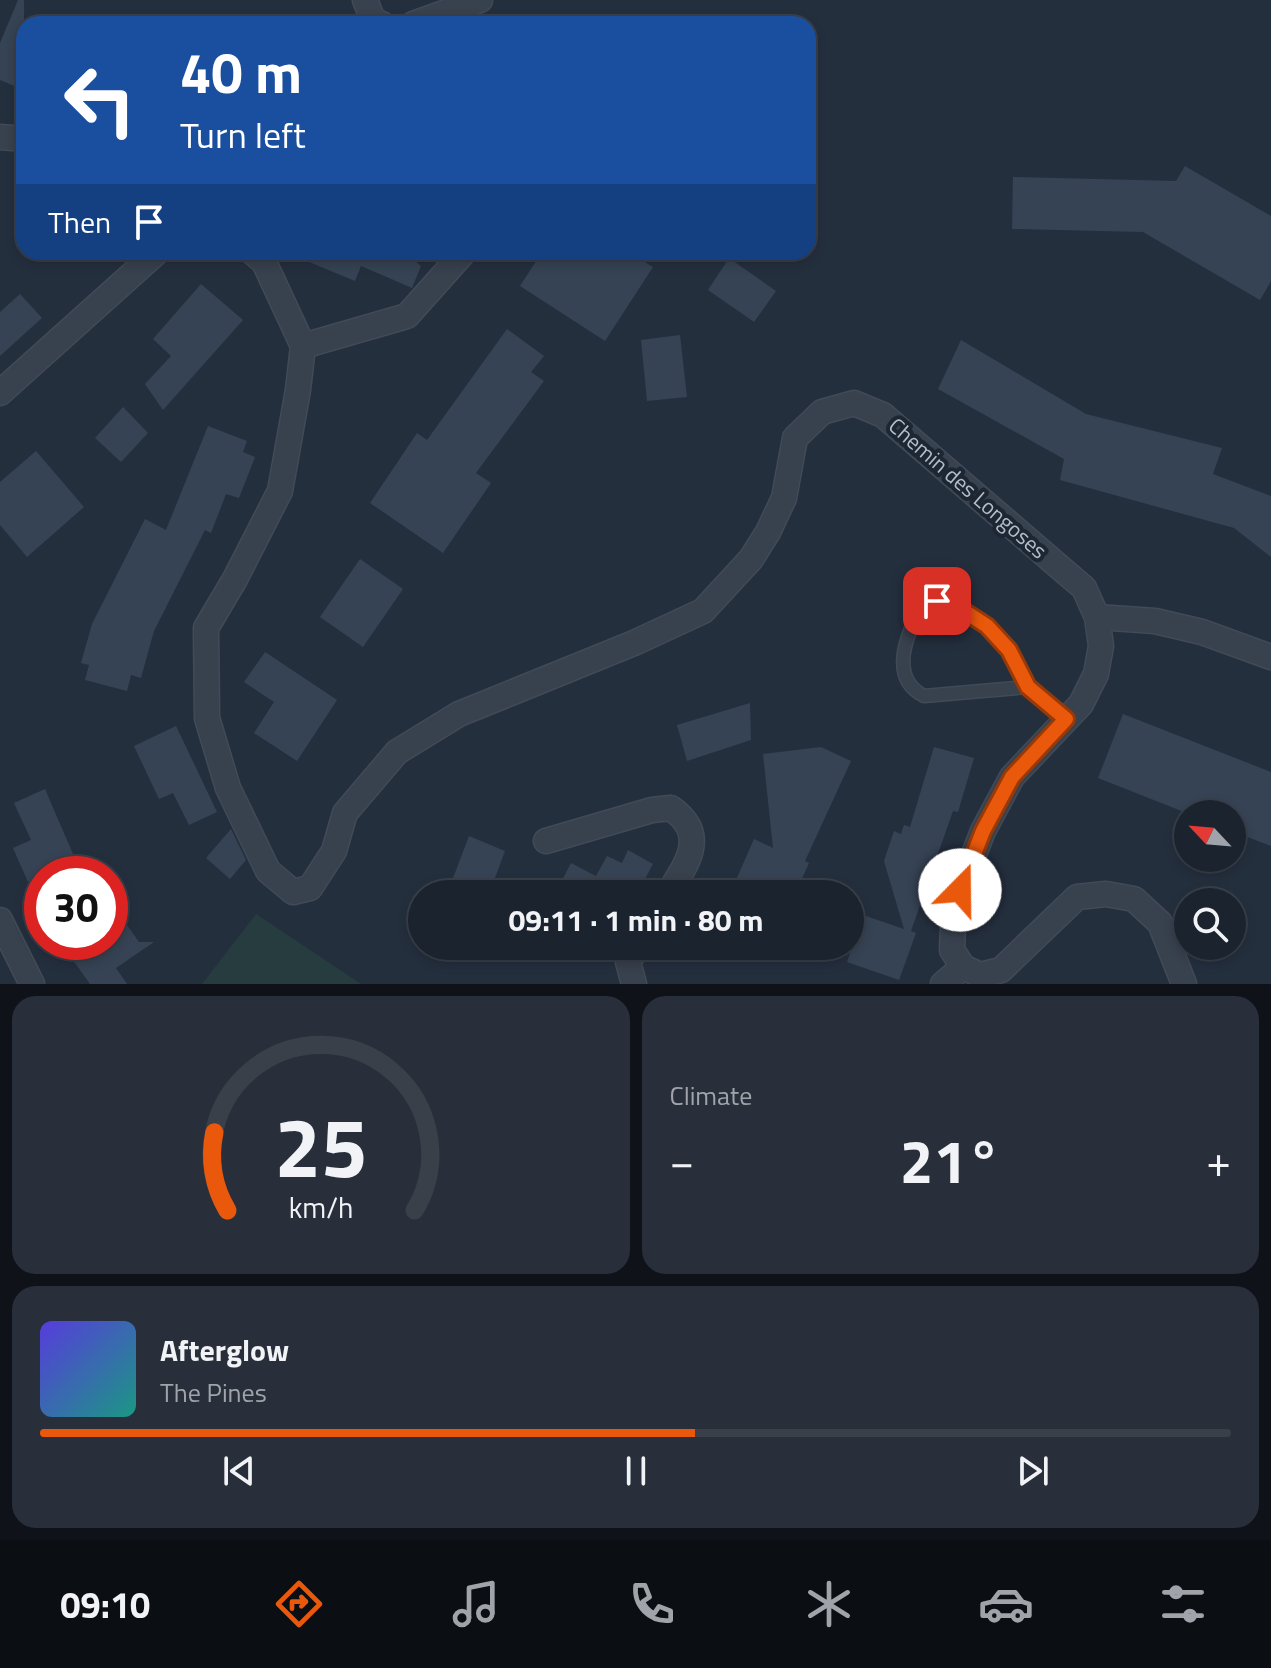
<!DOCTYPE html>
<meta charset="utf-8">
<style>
:root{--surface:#1b232e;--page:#282f3a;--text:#f1f3f6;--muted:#a0a4aa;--line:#39404a;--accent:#ea580c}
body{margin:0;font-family:"Titillium Web",sans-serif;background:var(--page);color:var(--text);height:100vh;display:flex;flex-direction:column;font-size:30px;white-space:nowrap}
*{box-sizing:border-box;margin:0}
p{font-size:26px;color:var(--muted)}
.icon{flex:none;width:44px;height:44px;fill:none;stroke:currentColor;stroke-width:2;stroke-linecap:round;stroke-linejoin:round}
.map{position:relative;height:984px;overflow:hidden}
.panel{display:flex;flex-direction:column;gap:12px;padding:12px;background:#0f1319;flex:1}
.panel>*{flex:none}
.hud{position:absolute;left:16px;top:16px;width:800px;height:244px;border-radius:24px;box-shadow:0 4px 12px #0003,0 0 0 2px var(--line);background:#1a4fa0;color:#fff;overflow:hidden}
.needle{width:52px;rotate:296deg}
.controls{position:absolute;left:1174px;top:800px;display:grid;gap:16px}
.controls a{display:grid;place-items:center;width:72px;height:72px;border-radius:50%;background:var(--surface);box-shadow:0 4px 12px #0003,0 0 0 2px var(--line);font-size:40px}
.speed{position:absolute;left:24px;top:856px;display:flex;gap:16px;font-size:40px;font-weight:700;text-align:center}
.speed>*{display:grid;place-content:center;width:104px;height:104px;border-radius:50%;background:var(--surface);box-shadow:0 4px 12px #0003,0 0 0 2px var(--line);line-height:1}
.speed .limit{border:12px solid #d22;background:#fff;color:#111}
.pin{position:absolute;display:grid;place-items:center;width:68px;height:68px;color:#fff;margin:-34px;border-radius:16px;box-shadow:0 4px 12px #0006}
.me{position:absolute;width:88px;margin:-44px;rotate:22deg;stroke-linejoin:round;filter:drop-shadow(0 0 6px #0008)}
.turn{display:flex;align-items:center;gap:28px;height:168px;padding:0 32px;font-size:36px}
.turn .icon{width:104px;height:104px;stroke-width:2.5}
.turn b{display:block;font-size:56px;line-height:68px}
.then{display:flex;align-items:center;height:76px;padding:0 32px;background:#0003;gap:16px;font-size:30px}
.big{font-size:60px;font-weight:700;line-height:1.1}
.panel .card{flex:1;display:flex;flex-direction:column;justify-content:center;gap:12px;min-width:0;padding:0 28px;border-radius:24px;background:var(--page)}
.panel .dial{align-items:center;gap:0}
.dial svg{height:208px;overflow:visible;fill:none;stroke:var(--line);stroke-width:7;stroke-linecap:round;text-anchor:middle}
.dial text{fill:var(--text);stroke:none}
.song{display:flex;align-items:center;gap:24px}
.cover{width:96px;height:96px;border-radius:12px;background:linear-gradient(135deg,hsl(250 70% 55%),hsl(170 70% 35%))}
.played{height:8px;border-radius:4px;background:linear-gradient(90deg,var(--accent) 55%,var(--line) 55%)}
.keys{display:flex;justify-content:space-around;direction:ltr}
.heat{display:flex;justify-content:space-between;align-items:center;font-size:44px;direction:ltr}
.panel .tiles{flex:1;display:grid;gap:12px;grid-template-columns:1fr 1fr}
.card:last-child{grid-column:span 2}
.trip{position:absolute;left:408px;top:880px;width:456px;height:80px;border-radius:40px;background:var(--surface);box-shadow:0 4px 12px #0003,0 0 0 2px var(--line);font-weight:700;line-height:80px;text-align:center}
.dock{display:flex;height:128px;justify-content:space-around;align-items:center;background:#0b0e12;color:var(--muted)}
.dock .icon{width:56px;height:56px}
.dock .active{color:var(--accent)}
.dock b{font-size:36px;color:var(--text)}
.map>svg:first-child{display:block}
.green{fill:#263c3f}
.building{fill:#364354}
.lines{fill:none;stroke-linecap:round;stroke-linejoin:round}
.lane-casing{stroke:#414a57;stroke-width:15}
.street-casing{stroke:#414a57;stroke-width:27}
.lane{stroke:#38414e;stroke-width:12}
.street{stroke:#38414e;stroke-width:24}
.route-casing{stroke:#983908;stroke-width:20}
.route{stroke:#ea580c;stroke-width:14}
.labels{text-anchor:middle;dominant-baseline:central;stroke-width:8;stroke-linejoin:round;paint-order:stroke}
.street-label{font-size:22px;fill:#b4bcc9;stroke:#1d2633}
</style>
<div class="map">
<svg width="1271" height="984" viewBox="0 0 1271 984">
<rect width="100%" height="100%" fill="#242f3e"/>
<polygon class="green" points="256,914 361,984 202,984"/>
<g class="building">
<polygon points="18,0 24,0 24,90 0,80 0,43"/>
<polygon points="1185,166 1271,216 1271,281 1260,300 1143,232 1012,229 1013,177 1176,181"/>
<polygon points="285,252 421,252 415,261 421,266 412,288 361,266 355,281"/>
<polygon points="542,252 629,252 653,267 605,341 520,286"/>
<polygon points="729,258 776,291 754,322 708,290"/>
<polygon points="201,284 243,320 163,410 145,384 171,356 153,339"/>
<polygon points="20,294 42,318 0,356 0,312"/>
<polygon points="507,329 544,356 531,372 544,381 476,473 491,483 443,553 370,503 417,433 427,440"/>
<polygon points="680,335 687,397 647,401 641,340"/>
<polygon points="961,340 1086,414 1222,448 1213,474 1271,496 1271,557 1234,528 1060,480 1064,459 938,389"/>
<polygon points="123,407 148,433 121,462 95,438"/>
<polygon points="208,426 247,441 243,452 255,457 239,498 226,494 211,533 205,530 154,631 141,678 131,675 127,691 85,680 89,665 81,663 92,624 145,519 166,530"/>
<polygon points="36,451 84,507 27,557 0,525 0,482"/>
<polygon points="360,559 403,589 363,647 320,617"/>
<polygon points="265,652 337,700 297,761 254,733 274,702 244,682"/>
<polygon points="750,703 751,740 687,761 677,725"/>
<polygon points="1123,714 1271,772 1271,846 1232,831 1232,814 1189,814 1098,778"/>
<polygon points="176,726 217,812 189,825 173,793 159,799 134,746"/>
<polygon points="821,747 851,761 805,861 809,863 795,894 768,894 736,880 754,839 773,848 763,754"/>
<polygon points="934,747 974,758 958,812 953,811 911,931 916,933 899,980 847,962 863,915 904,929 884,861 894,831 901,834 904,825 910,827"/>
<polygon points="45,789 76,861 28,882 13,848 31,840 14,803"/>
<polygon points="231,829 246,860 230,879 206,858"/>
<polygon points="469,836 505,851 489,894 447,894"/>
<polygon points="628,850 653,864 637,894 555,894 571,863 596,876 607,856 622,863"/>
<polygon points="110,901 139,942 154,942 116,968 127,984 90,984 70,956 89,942 110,942"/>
</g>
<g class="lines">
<defs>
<path id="lane" d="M1028,687l-104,9c-36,-18 -17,-61 -4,-89l17,-6 24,8 26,17 22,24 19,37 38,32"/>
<g id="street">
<polyline points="365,0 373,20 382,24"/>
<polyline points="413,24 480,0"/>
<polyline points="0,137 24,139"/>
<polyline points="252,252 264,262 303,346 298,390 280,491 235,579 206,628 207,718 228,788 268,871 293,892 310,888 334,851 345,813 397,752 459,714 634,643 703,611 751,559 768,532 784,498 795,438 822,412 854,403 883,415 1064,571 1084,588 1097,617 1101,646 1096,674 1081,704 1012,777 983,831 960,890 953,926 952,950 963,967 980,975 1001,970 1077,897 1106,894 1134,899 1160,923 1184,984"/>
<polyline points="303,346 407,316 464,252"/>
<polyline points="0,393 157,252"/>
<polyline points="1097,617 1155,621 1202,632 1271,657"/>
<path d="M546,841l106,-31 19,-2c38,27 16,55 -3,86"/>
<polyline points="0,920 32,984"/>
<polyline points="634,984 628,962 638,946"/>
<polyline points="943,984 963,967"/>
</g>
</defs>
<use href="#lane" class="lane-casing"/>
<use href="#street" class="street-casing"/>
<use href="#lane" class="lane"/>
<use href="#street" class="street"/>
</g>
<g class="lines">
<defs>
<polyline id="route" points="937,601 961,609 987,626 1009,650 1028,687 1066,719 1012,777 983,831 960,890"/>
</defs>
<use href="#route" class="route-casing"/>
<use href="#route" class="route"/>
</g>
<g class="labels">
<g class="street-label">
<text transform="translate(968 488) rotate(41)">Chemin des Longoses</text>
</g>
</g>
</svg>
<div class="controls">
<a><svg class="needle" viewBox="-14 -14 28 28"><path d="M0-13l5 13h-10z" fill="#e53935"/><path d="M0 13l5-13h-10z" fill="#a0a4aa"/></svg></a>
<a><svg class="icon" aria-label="search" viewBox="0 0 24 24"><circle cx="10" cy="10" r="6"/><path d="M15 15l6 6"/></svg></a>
</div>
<div class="speed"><div class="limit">30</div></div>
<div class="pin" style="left:937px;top:601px;background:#d93025"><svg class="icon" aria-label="arrive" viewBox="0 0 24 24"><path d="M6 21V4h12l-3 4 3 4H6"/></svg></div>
<svg class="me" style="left:960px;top:890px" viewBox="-20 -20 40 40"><circle r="19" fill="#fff"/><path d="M0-13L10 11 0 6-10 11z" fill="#ea580c"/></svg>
<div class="trip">09:11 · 1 min · 80 m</div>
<div class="hud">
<div class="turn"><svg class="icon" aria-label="left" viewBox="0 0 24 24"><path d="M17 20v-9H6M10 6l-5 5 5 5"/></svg><div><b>40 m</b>Turn left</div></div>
<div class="then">Then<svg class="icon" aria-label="arrive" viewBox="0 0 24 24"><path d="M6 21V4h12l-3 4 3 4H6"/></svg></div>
</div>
</div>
<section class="panel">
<div class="tiles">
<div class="card dial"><svg viewBox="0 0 100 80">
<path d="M14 69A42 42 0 1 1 86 69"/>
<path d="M14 69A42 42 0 0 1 9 39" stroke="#ea580c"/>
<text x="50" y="56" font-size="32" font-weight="700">25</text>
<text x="50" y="72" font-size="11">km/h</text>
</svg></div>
<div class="card"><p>Climate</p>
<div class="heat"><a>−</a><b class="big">21°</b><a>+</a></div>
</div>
<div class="card">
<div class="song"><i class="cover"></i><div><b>Afterglow</b><p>The Pines</p></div></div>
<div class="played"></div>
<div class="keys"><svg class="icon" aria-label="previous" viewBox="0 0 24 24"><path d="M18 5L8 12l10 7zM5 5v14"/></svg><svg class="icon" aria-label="pause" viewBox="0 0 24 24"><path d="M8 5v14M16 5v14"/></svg><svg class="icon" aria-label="next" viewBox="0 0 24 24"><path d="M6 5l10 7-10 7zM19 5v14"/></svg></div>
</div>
</div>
</section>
<nav class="dock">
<b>09:10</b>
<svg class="icon active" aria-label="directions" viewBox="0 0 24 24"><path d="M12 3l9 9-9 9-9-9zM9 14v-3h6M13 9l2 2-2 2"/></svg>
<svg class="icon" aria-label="music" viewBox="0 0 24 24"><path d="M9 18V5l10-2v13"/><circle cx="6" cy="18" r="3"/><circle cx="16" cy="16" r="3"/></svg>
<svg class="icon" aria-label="phone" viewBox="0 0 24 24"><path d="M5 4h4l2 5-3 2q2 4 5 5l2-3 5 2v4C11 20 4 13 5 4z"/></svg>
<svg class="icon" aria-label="climate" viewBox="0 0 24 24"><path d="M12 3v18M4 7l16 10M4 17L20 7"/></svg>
<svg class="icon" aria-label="car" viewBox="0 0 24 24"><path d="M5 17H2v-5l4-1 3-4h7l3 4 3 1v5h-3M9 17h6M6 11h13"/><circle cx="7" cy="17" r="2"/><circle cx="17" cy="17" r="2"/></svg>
<svg class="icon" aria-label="filters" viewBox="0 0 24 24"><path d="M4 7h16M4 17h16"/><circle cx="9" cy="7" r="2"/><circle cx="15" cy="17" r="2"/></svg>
</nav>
